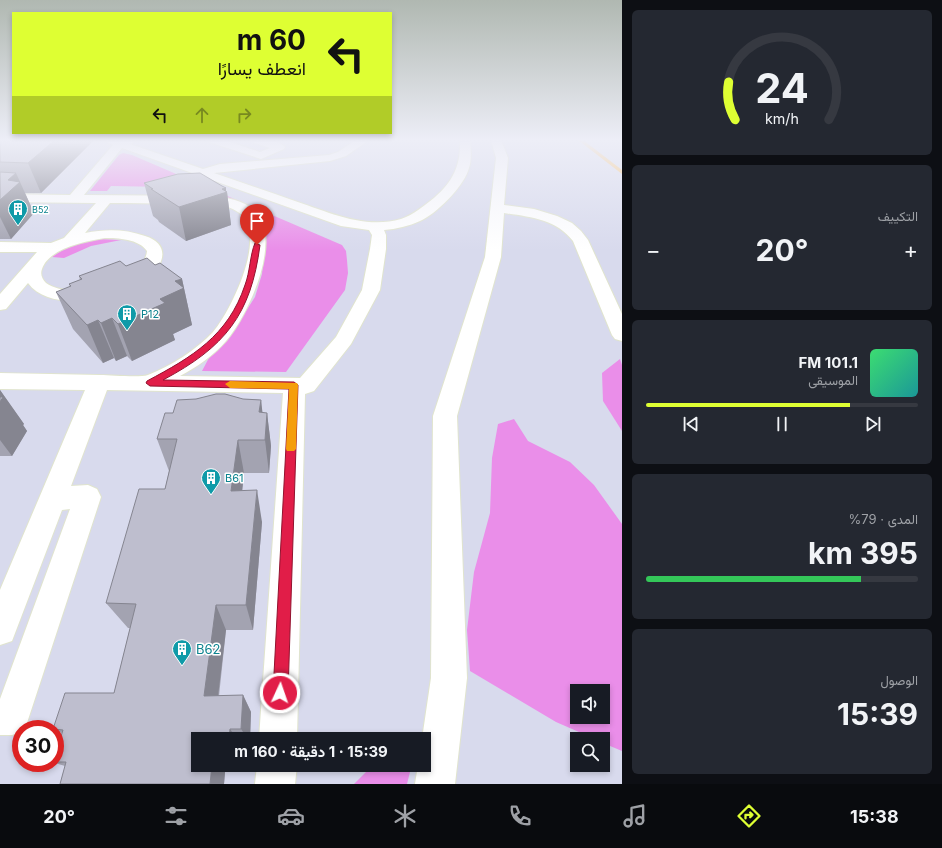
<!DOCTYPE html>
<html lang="ar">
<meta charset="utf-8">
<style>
:root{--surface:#171b24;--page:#242831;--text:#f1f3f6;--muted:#9ea1a6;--line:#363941;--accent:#deff33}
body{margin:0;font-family:Inter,Vazirmatn,sans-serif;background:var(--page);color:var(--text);direction:rtl;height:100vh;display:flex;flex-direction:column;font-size:15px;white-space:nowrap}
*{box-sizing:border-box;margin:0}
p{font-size:13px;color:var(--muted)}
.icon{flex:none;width:22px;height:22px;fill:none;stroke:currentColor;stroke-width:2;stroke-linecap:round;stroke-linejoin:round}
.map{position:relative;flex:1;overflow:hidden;direction:ltr}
.details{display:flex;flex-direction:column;gap:10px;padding:10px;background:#0d0f14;width:320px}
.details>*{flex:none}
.guide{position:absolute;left:12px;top:12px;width:380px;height:122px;border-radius:0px;box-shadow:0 2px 6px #0003;direction:rtl;background:#deff33;color:#111;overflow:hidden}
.fabs{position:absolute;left:570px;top:684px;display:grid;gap:8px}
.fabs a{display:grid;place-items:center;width:40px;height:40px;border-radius:0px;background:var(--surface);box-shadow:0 2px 6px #0003;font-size:20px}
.speed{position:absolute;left:12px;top:720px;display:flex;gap:8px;font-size:20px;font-weight:700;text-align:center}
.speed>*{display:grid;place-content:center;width:52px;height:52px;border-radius:50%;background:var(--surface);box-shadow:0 2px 6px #0003;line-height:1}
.speed .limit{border:6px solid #d22;background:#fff;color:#111}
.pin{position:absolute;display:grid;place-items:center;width:34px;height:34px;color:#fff;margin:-41px -17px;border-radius:50% 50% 50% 0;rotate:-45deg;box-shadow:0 0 4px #0007}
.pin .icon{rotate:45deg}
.me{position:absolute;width:44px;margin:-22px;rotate:3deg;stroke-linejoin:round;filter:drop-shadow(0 0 3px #0008)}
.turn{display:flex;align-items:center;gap:14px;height:84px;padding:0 20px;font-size:18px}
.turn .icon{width:52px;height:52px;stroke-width:2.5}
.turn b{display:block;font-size:28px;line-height:34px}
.lanes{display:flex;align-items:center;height:38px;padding:0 20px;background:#0003;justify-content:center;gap:20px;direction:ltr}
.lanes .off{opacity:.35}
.big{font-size:30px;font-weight:700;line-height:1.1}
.details .widget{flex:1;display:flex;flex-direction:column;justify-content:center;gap:6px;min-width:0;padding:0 14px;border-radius:6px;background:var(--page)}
.details .dial{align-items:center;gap:0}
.dial svg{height:104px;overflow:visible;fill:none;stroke:var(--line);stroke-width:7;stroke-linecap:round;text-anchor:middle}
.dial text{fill:var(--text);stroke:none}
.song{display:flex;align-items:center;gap:12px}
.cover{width:48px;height:48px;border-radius:6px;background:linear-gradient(135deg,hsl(140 70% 55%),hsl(180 70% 35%))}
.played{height:4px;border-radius:2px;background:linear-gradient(90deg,var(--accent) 75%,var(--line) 75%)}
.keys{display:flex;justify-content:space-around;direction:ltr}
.heat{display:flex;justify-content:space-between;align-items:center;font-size:22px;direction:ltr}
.charge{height:6px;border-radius:3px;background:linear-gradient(90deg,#34c759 79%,var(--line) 0)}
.trip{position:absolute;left:191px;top:732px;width:240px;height:40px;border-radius:0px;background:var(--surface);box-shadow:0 2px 6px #0003;font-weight:700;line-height:40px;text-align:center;direction:rtl}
.menu{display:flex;height:64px;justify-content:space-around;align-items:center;background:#090b0e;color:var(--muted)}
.menu .icon{width:28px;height:28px}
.menu .selected{color:var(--accent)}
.menu b{font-size:18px;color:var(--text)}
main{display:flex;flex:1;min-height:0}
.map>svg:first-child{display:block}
.green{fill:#ea8ee9;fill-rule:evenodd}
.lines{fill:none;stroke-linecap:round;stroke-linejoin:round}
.stream{fill:#fcbf5f;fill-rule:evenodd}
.minor-casing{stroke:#e0e4ce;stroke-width:2}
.minor{fill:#fff;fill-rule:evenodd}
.wall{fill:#a3a3b1}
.shaded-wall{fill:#858590}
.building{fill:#bebece;stroke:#858590}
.route{fill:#e11d48;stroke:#92132f}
.slow{fill:#f59e0b}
.labels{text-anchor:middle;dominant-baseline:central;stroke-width:3;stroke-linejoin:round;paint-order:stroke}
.far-culture-label{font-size:9px;fill:#0d838f;stroke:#fff;text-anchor:start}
.culture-label{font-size:11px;fill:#0d838f;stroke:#fff;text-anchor:start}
.near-culture-label{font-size:13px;fill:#0d838f;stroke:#fff;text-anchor:start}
</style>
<main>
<section class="details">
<div class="widget dial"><svg viewBox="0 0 100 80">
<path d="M14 69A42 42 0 1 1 86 69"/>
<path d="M14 69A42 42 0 0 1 9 40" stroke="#deff33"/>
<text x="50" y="56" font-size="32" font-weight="700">24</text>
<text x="50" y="72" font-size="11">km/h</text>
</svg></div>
<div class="widget"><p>التكييف</p>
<div class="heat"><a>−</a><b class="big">20°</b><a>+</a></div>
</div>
<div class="widget">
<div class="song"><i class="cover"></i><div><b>101.1 FM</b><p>الموسيقى</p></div></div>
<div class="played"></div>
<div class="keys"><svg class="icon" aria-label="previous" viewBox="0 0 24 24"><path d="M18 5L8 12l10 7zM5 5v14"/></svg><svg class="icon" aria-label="pause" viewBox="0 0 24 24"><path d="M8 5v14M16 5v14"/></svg><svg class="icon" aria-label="next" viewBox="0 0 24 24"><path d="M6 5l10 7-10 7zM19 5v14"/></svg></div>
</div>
<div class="widget"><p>المدى · 79%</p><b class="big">395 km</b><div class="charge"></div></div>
<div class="widget"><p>الوصول</p><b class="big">15:39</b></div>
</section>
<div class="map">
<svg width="622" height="784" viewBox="0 0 622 784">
<rect width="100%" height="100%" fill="#d8daed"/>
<g class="green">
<polygon points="123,153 132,155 342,245 346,251 347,260 348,273 345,290 286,372 202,371 211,354 237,325 255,297 262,274 265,240 262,220 256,211 248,206 227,198 169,187 111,186 107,191 90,191 119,155"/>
<path d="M102,239l19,1 -30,6 -27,12 -12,-1c14,-11 31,-16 50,-18z"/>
<polygon points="620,359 622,365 622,431 603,401 602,373"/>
<path d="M514,419l14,22 42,21 24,23 28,39v227l-19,-8v-4h-8l-39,-17 -86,-51 -3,-41 7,-58 16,-59 2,-55 6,-34zM577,691h26v26h-26z"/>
<polygon points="373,765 400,765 410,772 407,784 354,784"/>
</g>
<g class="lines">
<polygon class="stream" points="578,140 583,140 622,170 622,174"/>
<defs>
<g id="minor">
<path d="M103,140h34l-7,4 73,25 17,-5 109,-9 9,-3 18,-12h13l-23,16 -16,5 -116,12c26,9 52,18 78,27 34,11 72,30 109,19 12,-4 23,-13 33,-21 19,-16 27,-33 26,-58h10c1,11 2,21 -2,31 -6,17 -32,43 -48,50 -11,5 -24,8 -36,9l2,5v14l-6,41 -29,54 -37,47 -9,3 -8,345h-38l24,-346 -176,-3 -36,96 17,-1 9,4 4,8 -76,232h-4v3l-9,3h-12v-36l70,-190 -8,1 -50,131 -12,4v-55l85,-200 -85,-1v-16c33,1 67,1 100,2 11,0 39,3 48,0 23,-9 48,-25 65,-43 18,-21 57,-100 25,-120 -18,-12 -44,-8 -65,-8 -21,-1 -42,-1 -63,-1l-25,30c21,-4 40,-4 60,3 28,9 18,32 -1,45 -25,18 -94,33 -116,2l-22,26 -6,1v-16l37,-42h-37v-10l51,1 13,-5 32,-35 -96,-1v-8l70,1 43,-50zM122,148l219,78 28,4 3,5 -2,14 -8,41 -26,47 -36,41 -120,-2c17,-9 33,-20 46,-35 22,-26 58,-101 28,-131 -11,-10 -27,-12 -40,-14l-130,-1zM105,238c13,0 34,1 42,13 -3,34 -77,50 -101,32 -4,-4 -6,-9 -4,-14 7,-21 44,-28 63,-31z"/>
<path d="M208,140h16l36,12 10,-4 -18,-6 -1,-2c10,0 27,-1 34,7l-1,2 -23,10 -52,-17z"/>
<path d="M491,140h10l7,18 -4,47 30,4 23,7 15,7 9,8 7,9 34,74v27l-7,-2 -3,-4 -39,-94c-17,-22 -43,-24 -69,-28l-3,44 -44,159 10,262 -12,106h-40l3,-19h6v-26h-2l9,-61 2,-262 52,-159 11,-99z"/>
<polygon points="257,765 297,765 295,784 255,784"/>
</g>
</defs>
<use href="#minor" class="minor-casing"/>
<use href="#minor" class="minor"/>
</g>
<g class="wall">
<polygon points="0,140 94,140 41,193 25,193 34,213 11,239 0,239"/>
<polygon points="144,183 226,188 226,192 227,192 231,225 186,241 159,222 158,220 153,216"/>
<polygon points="155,265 182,279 192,325 173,334 175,340 132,361 127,356 116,361 114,358 103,363 73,329 56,292 70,287 69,284 80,280 79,276 126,266"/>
<polygon points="0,390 24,424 23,425 27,431 12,456 0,456"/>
<polygon points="243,399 261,400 262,413 267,413 271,446 269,473 244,473 242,491 262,522 253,630 226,630 219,696 243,695 251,712 250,739 198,739 198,765 238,765 238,771 225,772 224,784 60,784 65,766 55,763 55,755 62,733 55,730 55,729 114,693 130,628 128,628 106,603 165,489 169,471 157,439 173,413"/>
</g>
<g class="shaded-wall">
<polygon points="55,140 94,140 41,193 28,163"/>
<polygon points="16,173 34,213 11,239 0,217 0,200 8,180"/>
<polygon points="226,188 226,192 227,192 231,225 186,241 179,207"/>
<polygon points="182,279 192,325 173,334 175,340 132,361 118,324 160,299 175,281"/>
<polygon points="112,318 127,356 116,361 101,323"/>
<polygon points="98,320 114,358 103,363 87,325"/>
<polygon points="0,390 24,424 23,425 27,431 12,456 0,440"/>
<polygon points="261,400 265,434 259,412"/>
<polygon points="267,413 271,446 269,473 265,440"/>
<polygon points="238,440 244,473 239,522 231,491"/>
<polygon points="257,490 262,522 253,630 246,605"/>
<polygon points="216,605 226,630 216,713 204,696"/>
<polygon points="243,695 251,712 250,739 248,739 241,729"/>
<polygon points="230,729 237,739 229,739"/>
<polygon points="212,765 217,765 225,772 224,784 210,784"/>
<polygon points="231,765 238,765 238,771"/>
</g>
<g class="building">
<polygon points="0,140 55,140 28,163 0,162"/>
<polygon points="0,172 16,173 8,180 20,182 0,200"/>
<polygon points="200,173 222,186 226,188 222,189 227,192 179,207 151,189 153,189 144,183 178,174"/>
<polygon points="147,258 155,265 160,263 182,279 175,281 184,288 160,299 165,303 118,324 112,318 101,323 98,320 87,325 56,292 71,286 69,284 82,279 79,276 120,261 126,266"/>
<polygon points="216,394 225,394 243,399 261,400 259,412 267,413 265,440 238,440 231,491 257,490 246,605 216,605 204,696 243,695 241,729 230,729 229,739 198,739 198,765 212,765 210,784 60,784 66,762 55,762 55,755 63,730 53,729 65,693 114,693 136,604 106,603 139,489 165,489 177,439 157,439 165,413 173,413 177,400 196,399"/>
<polygon points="0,397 3,397 0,402"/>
</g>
<linearGradient id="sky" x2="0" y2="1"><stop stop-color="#b0b8b1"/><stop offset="0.56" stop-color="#edeef7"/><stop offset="1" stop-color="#edeef7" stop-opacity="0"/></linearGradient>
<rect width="622" height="250" fill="url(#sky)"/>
<path class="route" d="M255,243l5,2c-9,70 -35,102 -97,135l131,2 4,3 -10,308 -2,5 -6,2 -5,-2 -2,-5 16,-304 -139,-3 -4,-3 1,-2c45,-24 81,-45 98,-96 5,-13 5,-30 10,-42z"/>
<polygon class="slow" points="230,381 297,383 298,385 296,449 294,451 287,451 286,449 289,389 230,388 225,384"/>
<defs>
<symbol id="building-pin" viewBox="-11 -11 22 30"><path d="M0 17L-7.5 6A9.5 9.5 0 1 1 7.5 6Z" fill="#0f9aa8" stroke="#fff"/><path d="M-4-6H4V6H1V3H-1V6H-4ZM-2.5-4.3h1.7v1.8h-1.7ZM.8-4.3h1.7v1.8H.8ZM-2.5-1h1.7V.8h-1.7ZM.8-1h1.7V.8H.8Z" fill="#fff"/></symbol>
</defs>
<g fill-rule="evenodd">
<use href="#building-pin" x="7" y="198" width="22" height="30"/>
<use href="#building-pin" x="116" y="303" width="22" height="30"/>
<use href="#building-pin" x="200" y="467" width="22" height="30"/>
<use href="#building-pin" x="171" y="638" width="22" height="30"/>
</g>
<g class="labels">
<g class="far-culture-label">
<text x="32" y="209">B52</text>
</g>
<g class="culture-label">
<text x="141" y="314">P12</text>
<text x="225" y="478">B61</text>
</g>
<g class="near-culture-label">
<text x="196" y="649">B62</text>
</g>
</g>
</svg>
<div class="fabs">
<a><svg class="icon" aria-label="sound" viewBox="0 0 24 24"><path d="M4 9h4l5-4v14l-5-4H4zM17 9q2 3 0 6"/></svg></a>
<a><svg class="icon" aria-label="search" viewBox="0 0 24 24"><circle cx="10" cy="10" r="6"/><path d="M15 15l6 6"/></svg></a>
</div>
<div class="speed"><div class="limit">30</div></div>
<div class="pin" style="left:257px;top:245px;background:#d93025"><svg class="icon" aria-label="arrive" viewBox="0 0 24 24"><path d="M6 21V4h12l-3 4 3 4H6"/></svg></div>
<svg class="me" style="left:280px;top:693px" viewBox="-20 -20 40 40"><circle r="17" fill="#e11d48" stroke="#fff" stroke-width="3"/><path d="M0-11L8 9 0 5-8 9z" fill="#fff"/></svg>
<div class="trip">15:39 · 1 دقيقة · 160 m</div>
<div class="guide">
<div class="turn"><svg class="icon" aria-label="left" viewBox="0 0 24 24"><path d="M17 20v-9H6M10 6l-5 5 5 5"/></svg><div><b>60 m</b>انعطف يسارًا</div></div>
<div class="lanes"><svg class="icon" aria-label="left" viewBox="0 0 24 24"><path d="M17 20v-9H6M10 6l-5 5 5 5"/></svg><svg class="icon off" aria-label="ahead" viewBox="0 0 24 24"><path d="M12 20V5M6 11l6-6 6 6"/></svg><svg class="icon off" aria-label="right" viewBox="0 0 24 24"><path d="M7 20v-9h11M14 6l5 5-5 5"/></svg></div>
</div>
</div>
</main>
<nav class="menu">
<b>15:38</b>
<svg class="icon selected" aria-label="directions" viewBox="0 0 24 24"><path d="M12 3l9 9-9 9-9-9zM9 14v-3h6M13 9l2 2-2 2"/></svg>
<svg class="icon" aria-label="music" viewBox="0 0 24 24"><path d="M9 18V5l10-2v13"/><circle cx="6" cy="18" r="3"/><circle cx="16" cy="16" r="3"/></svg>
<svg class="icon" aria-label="phone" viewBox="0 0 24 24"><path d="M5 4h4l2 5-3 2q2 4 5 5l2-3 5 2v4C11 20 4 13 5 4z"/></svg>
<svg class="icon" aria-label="climate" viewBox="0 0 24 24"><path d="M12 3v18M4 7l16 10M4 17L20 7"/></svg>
<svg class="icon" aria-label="car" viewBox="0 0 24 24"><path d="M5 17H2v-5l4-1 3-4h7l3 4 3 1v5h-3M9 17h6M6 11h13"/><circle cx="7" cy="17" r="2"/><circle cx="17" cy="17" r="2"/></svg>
<svg class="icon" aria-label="filters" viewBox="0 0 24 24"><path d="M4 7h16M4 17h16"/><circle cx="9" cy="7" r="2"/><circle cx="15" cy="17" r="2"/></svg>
<b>20°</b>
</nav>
